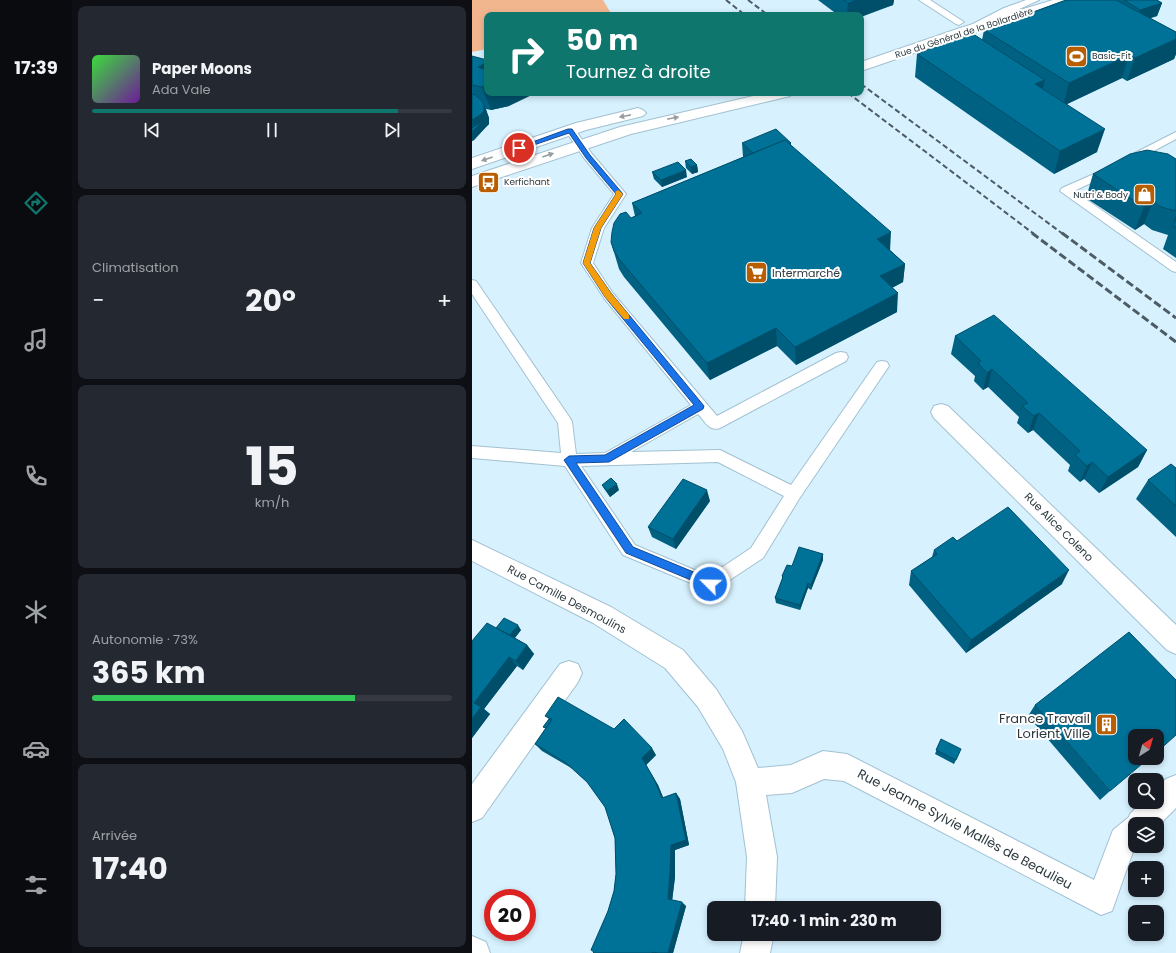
<!DOCTYPE html>
<html lang="fr">
<meta charset="utf-8">
<style>
:root{--surface:#171b24;--page:#242831;--text:#f1f3f6;--muted:#9ea1a6;--line:#363941;--accent:#0f766e}
body{margin:0;font-family:Poppins,sans-serif;background:var(--page);color:var(--text);height:100vh;display:flex;flex-direction:column;font-size:15px;white-space:nowrap}
*{box-sizing:border-box;margin:0}
p{font-size:13px;color:var(--muted)}
.icon{flex:none;width:22px;height:22px;fill:none;stroke:currentColor;stroke-width:2;stroke-linecap:round;stroke-linejoin:round}
.map{position:relative;flex:1;overflow:hidden}
.drawer{display:flex;flex-direction:column;gap:6px;padding:6px;background:#0d0f14;width:400px}
.drawer>*{flex:none}
.banner{position:absolute;left:12px;top:12px;width:380px;height:84px;border-radius:8px;box-shadow:0 2px 6px #0003;background:#0f766e;color:#fff;overflow:hidden}
.needle{width:26px;rotate:37deg}
.controls{position:absolute;left:656px;top:729px;display:grid;gap:8px}
.controls a{display:grid;place-items:center;width:36px;height:36px;border-radius:8px;background:var(--surface);box-shadow:0 2px 6px #0003;font-size:20px}
.speed{position:absolute;left:12px;top:889px;display:flex;gap:8px;font-size:20px;font-weight:700;text-align:center}
.speed>*{display:grid;place-content:center;width:52px;height:52px;border-radius:50%;background:var(--surface);box-shadow:0 2px 6px #0003;line-height:1}
.speed .limit{border:6px solid #d22;background:#fff;color:#111}
.pin{position:absolute;display:grid;place-items:center;width:34px;height:34px;color:#fff;margin:-17px;border:2px solid #fff;border-radius:50%;box-shadow:0 1px 4px #0007}
.me{position:absolute;width:44px;margin:-22px;rotate:293deg;stroke-linejoin:round;filter:drop-shadow(0 0 3px #0008)}
.turn{display:flex;align-items:center;gap:14px;height:84px;padding:0 16px;font-size:18px}
.turn .icon{width:52px;height:52px;stroke-width:2.5}
.turn b{display:block;font-size:28px;line-height:34px}
.big{font-size:30px;font-weight:700;line-height:1.1}
.drawer .card{flex:1;display:flex;flex-direction:column;justify-content:center;gap:6px;min-width:0;padding:0 14px;border-radius:8px;background:var(--page)}
.drawer .dial{align-items:center;gap:0}
.dial b{font-size:52px;line-height:1}
.song{display:flex;align-items:center;gap:12px}
.cover{width:48px;height:48px;border-radius:6px;background:linear-gradient(135deg,hsl(120 70% 55%),hsl(280 70% 35%))}
.played{height:4px;border-radius:2px;background:linear-gradient(90deg,var(--accent) 85%,var(--line) 85%)}
.keys{display:flex;justify-content:space-around;direction:ltr}
.heat{display:flex;justify-content:space-between;align-items:center;font-size:22px;direction:ltr}
.charge{height:6px;border-radius:3px;background:linear-gradient(90deg,#34c759 73%,var(--line) 0)}
.trip{position:absolute;left:235px;top:901px;width:234px;height:40px;border-radius:8px;background:var(--surface);box-shadow:0 2px 6px #0003;font-weight:700;line-height:40px;text-align:center}
main{display:flex;flex:1;min-height:0}
.dock{display:flex;flex-direction:column;width:72px;justify-content:space-around;align-items:center;background:#090b0e;color:var(--muted)}
.dock .icon{width:28px;height:28px}
.dock .selected{color:var(--accent)}
.dock b{font-size:18px;color:var(--text)}
.map>svg:first-child{display:block}
.green{fill:#f2b68e}
.lines{fill:none;stroke-linecap:round;stroke-linejoin:round}
.lane-casing{stroke:#a2c1d1;stroke-width:2}
.street-casing{stroke:#a2c1d1;stroke-width:2}
.secondary-casing{stroke:#a2c1d1;stroke-width:2}
.lane{fill:#fff;fill-rule:evenodd}
.street{fill:#fff;fill-rule:evenodd}
.secondary{fill:#fff;fill-rule:evenodd}
.rail-far1{stroke:#4d5c64;stroke-width:2;stroke-dasharray:5.5 3;stroke-linecap:butt}
.rail{stroke:#4d5c64;stroke-width:3;stroke-dasharray:8 3.5;stroke-linecap:butt}
.wall{fill:#006182}
.shaded-wall{fill:#004f6a}
.building{fill:#007197;stroke:#004f6a}
.oneway{fill:#969c9f}
.route{fill:#1a73e8;stroke:#114b97}
.slow{fill:#f59e0b}
.labels{text-anchor:middle;dominant-baseline:central;stroke-width:4;stroke-linejoin:round;paint-order:stroke}
.far-street-label{font-size:9px;fill:#2c393f;stroke:#fff}
.far-poi-label{font-size:9px;fill:#2c393f;stroke:#fff;text-anchor:start}
.poi-label{font-size:11px;fill:#2c393f;stroke:#fff;text-anchor:start}
.street-label{font-size:11px;fill:#2c393f;stroke:#fff}
.near-poi-label{font-size:13px;fill:#2c393f;stroke:#fff;text-anchor:end}
.near-street-label{font-size:13px;fill:#2c393f;stroke:#fff}
</style>
<main>
<nav class="dock">
<b>17:39</b>
<svg class="icon selected" aria-label="directions" viewBox="0 0 24 24"><path d="M12 3l9 9-9 9-9-9zM9 14v-3h6M13 9l2 2-2 2"/></svg>
<svg class="icon" aria-label="music" viewBox="0 0 24 24"><path d="M9 18V5l10-2v13"/><circle cx="6" cy="18" r="3"/><circle cx="16" cy="16" r="3"/></svg>
<svg class="icon" aria-label="phone" viewBox="0 0 24 24"><path d="M5 4h4l2 5-3 2q2 4 5 5l2-3 5 2v4C11 20 4 13 5 4z"/></svg>
<svg class="icon" aria-label="climate" viewBox="0 0 24 24"><path d="M12 3v18M4 7l16 10M4 17L20 7"/></svg>
<svg class="icon" aria-label="car" viewBox="0 0 24 24"><path d="M5 17H2v-5l4-1 3-4h7l3 4 3 1v5h-3M9 17h6M6 11h13"/><circle cx="7" cy="17" r="2"/><circle cx="17" cy="17" r="2"/></svg>
<svg class="icon" aria-label="filters" viewBox="0 0 24 24"><path d="M4 7h16M4 17h16"/><circle cx="9" cy="7" r="2"/><circle cx="15" cy="17" r="2"/></svg>
</nav>
<section class="drawer">
<div class="card">
<div class="song"><i class="cover"></i><div><b>Paper Moons</b><p>Ada Vale</p></div></div>
<div class="played"></div>
<div class="keys"><svg class="icon" aria-label="previous" viewBox="0 0 24 24"><path d="M18 5L8 12l10 7zM5 5v14"/></svg><svg class="icon" aria-label="pause" viewBox="0 0 24 24"><path d="M8 5v14M16 5v14"/></svg><svg class="icon" aria-label="next" viewBox="0 0 24 24"><path d="M6 5l10 7-10 7zM19 5v14"/></svg></div>
</div>
<div class="card"><p>Climatisation</p>
<div class="heat"><a>−</a><b class="big">20°</b><a>+</a></div>
</div>
<div class="card dial"><b>15</b><p>km/h</p></div>
<div class="card"><p>Autonomie · 73%</p><b class="big">365 km</b><div class="charge"></div></div>
<div class="card"><p>Arrivée</p><b class="big">17:40</b></div>
</section>
<div class="map">
<svg width="704" height="953" viewBox="0 0 704 953">
<rect width="100%" height="100%" fill="#d7f1fe"/>
<polygon class="green" points="0,0 131,0 140,15 15,15 15,49 0,52"/>
<g class="lines">
<defs>
<g id="lane">
<polygon points="447,0 458,0 492,22 487,25 484,24"/>
<polygon points="554,0 567,0 501,30 498,31 493,28 532,8"/>
<path d="M98,127l4,1 18,26 34,40 -22,34 -11,35 19,29 105,124 119,-63 5,-1 5,1 2,4 -2,4 -126,67c-11,4 -15,-7 -22,-14l-67,38 89,-2 71,35 86,-123 5,-1 5,1 2,4 -90,133 -36,59 -47,31 -6,2 -87,-36 -58,-89 -93,-8v-12l89,7 -3,-30 -86,-129v-14l4,1 94,137 2,4 4,32 29,-1 86,-48 -87,-107 -23,-35 11,-35 22,-34 -30,-36 -19,-28zM246,462l66,34 -33,52 -42,28 -74,-31 -54,-79z"/>
<polygon points="704,132 704,139 663,161 659,162 653,159 655,157"/>
<polygon points="638,167 642,168 644,170 642,172 602,191 704,262 704,272 700,271 588,191 590,188"/>
</g>
<g id="street">
<polygon points="469,404 476,406 704,625 704,654 695,650 462,418 459,412 462,406"/>
<polygon points="0,540 139,607 211,650 244,689 270,731 286,768 319,765 351,751 375,754 622,880 641,830 657,817 658,814 670,802 685,802 685,788 694,779 704,775 704,808 685,827 685,824 663,824 663,846 666,846 662,849 640,911 629,915 372,781 352,779 320,793 294,795 305,857 303,908 273,908 275,857 264,782 251,749 226,707 193,668 121,623 0,561"/>
<polygon points="97,661 106,664 110,673 106,682 10,818 0,822 0,784 88,664"/>
<polygon points="272,934 302,934 298,953 268,953"/>
<polygon points="0,936 14,942 18,953 0,953"/>
</g>
<g id="secondary">
<polygon points="581,0 602,0 600,3 498,34 389,71 389,62 488,28"/>
<polygon points="294,93 320,93 318,96 159,134 0,187 0,176 148,127"/>
<polygon points="166,108 171,110 174,113 171,116 114,130 0,169 0,158 104,123"/>
</g>
</defs>
<use href="#lane" class="lane-casing"/>
<use href="#street" class="street-casing"/>
<use href="#secondary" class="secondary-casing"/>
<use href="#lane" class="lane"/>
<use href="#street" class="street"/>
<use href="#secondary" class="secondary"/>
<g class="rail-far1">
<polyline points="254,0 273,15"/>
<polyline points="276,0 296,15"/>
<polyline points="389,84 591,234"/>
<polyline points="376,93 562,234"/>
</g>
<g class="rail">
<polyline points="560,233 704,342"/>
<polyline points="590,233 704,318"/>
</g>
</g>
<g class="wall">
<polygon points="346,0 422,0 421,5 389,15 366,15"/>
<polygon points="594,0 685,0 690,3 685,16 678,18 704,32 704,54 702,59 655,81 650,78 595,104 625,152 582,174 443,77 445,54 510,40 512,30"/>
<polygon points="0,56 37,106 19,110 14,109 17,118 17,124 13,128 2,140 0,141"/>
<polygon points="270,143 319,143 319,146 418,250 433,264 431,282 420,288 425,312 324,365 305,346 238,380 152,277 147,269 139,242 159,218 163,216 160,203 271,157"/>
<polygon points="704,159 704,258 691,249 696,235 680,230 672,224 663,230 614,198 621,174"/>
<polygon points="213,161 225,165 226,172 220,174 214,168"/>
<polygon points="180,172 215,177 190,187 182,179"/>
<polygon points="483,336 675,450 666,467 627,493 612,479 608,482 596,471 598,465 561,430 556,433 545,423 547,417 516,387 511,390 502,381 503,376 479,354"/>
<polygon points="704,468 704,537 664,499 676,480"/>
<polygon points="130,485 147,490 138,497 133,490"/>
<polygon points="238,501 204,549 180,537 176,527"/>
<polygon points="462,550 590,584 494,653 437,585 439,571 460,557"/>
<polygon points="351,554 351,560 339,590 336,588 328,610 304,603 303,598 310,579 310,576 320,566"/>
<polygon points="24,628 49,630 43,638 55,645 62,654 51,670 45,666 12,709 18,714 0,738 0,641"/>
<polygon points="563,705 638,791 628,800 556,716"/>
<polygon points="73,716 184,755 174,765 186,785 191,798 204,793 208,799 217,845 203,850 203,877 200,900 214,906 201,953 121,953 136,911 142,891 144,874 143,838 133,807 117,784 101,769 70,751 63,744 74,729 71,727 77,719"/>
<polygon points="469,739 484,760 482,764 463,754"/>
</g>
<g class="shaded-wall">
<polygon points="385,0 422,0 421,5 389,17 389,15 375,15 376,3"/>
<polygon points="690,3 685,16 664,23 668,10"/>
<polygon points="704,39 704,54 702,59 655,81 663,58"/>
<polygon points="657,55 650,78 591,106 597,83"/>
<polygon points="15,62 15,93 64,93 37,106 19,110 10,87 6,67"/>
<polygon points="573,80 567,103 563,84"/>
<polygon points="12,105 17,118 17,124 13,128 2,140 0,141 0,120"/>
<polygon points="633,129 625,152 582,174 588,151"/>
<polygon points="225,165 226,172 220,174 219,167"/>
<polygon points="214,170 215,177 190,187 189,180"/>
<polygon points="681,201 672,224 663,230 672,207"/>
<polygon points="419,232 418,251 405,239"/>
<polygon points="433,264 431,282 406,295 408,276"/>
<polygon points="426,293 425,312 324,365 323,347"/>
<polygon points="304,328 305,346 238,380 235,363"/>
<polygon points="520,369 516,387 511,390 515,373"/>
<polygon points="567,413 561,430 556,433 562,416"/>
<polygon points="675,450 666,467 627,493 636,477"/>
<polygon points="620,462 612,479 608,482 615,466"/>
<polygon points="145,484 147,490 138,497 135,491"/>
<polygon points="235,490 238,501 204,549 201,539"/>
<polygon points="351,554 351,560 339,590 339,585"/>
<polygon points="597,570 590,584 494,653 499,640"/>
<polygon points="336,583 336,588 328,610 328,605"/>
<polygon points="46,625 49,630 41,640 37,636"/>
<polygon points="55,645 62,654 51,670 44,661"/>
<polygon points="37,657 45,666 12,709 18,714 0,738 0,719 2,703"/>
<polygon points="180,748 184,755 174,765 186,785 194,804 190,798 170,758"/>
<polygon points="204,793 208,799 217,845 203,850 203,877 200,902 196,899 199,845"/>
<polygon points="210,902 214,906 201,953 196,953"/>
</g>
<g class="building">
<polygon points="371,0 385,0 376,3"/>
<polygon points="594,0 644,0 704,32 704,39 663,58 657,55 597,83 512,30"/>
<polygon points="652,0 685,0 690,3 668,10"/>
<polygon points="498,32 573,80 563,84 633,129 588,151 445,54"/>
<polygon points="0,56 15,60 15,62 6,67 11,69 15,68 15,86 10,87 0,85"/>
<polygon points="2,94 10,101 12,105 12,111 8,115 0,120 0,95"/>
<polygon points="11,121 0,132 0,128"/>
<polygon points="304,129 319,143 317,144 313,140 281,153 270,143"/>
<polygon points="313,140 419,232 405,239 433,264 408,276 426,293 323,347 304,328 235,363 147,259 142,251 139,242 140,232 142,223 148,214 154,212 159,218 170,213 160,203"/>
<polygon points="675,150 696,154 704,159 704,211 689,207 681,201 672,207 621,174 658,154"/>
<polygon points="219,159 225,165 219,167 213,161"/>
<polygon points="206,162 214,170 189,180 180,172"/>
<polygon points="704,217 704,228 701,226"/>
<polygon points="522,315 675,450 636,477 620,462 615,466 603,455 608,451 567,413 562,416 550,406 556,403 520,369 515,373 506,363 509,361 483,336"/>
<polygon points="699,464 704,468 704,506 676,480"/>
<polygon points="139,478 145,484 135,491 130,485"/>
<polygon points="211,479 235,490 201,539 176,527"/>
<polygon points="536,507 597,570 499,640 439,571 465,554 462,550 481,537 485,541"/>
<polygon points="327,547 351,554 339,585 336,583 328,605 303,598 311,577 310,576 315,565 320,566"/>
<polygon points="32,618 46,625 38,635 24,628"/>
<polygon points="15,623 55,645 44,661 37,657 2,703 9,707 0,719 0,641"/>
<polygon points="657,632 704,680 704,735 685,752 685,736 663,736 663,758 677,758 638,791 563,705"/>
<polygon points="86,697 142,729 152,719 180,748 170,758 182,779 190,798 204,793 214,840 199,845 198,873 196,899 210,902 196,953 186,953 181,952 180,953 121,953 122,952 119,950 136,911 142,891 144,874 143,838 133,807 115,782 94,763 63,744 80,719 73,716"/>
<polygon points="77,719 79,721 74,728 71,727"/>
<polygon points="469,739 489,749 484,760 464,750"/>
</g>
<defs><path id="oneway-solid" d="M-6-.8H1V-3.2L6.5 0L1 3.2V.8H-6Z"/></defs>
<g class="oneway">
<use href="#oneway-solid" transform="translate(153 116) rotate(169)"/>
<use href="#oneway-solid" transform="translate(201 118) rotate(-12)"/>
<use href="#oneway-solid" transform="translate(76 155) rotate(-19)"/>
<use href="#oneway-solid" transform="translate(15 159) rotate(161)"/>
</g>
<polygon class="route" points="96,129 100,129 118,155 151,194 129,228 118,263 139,293 232,406 231,409 137,462 104,463 161,547 241,580 243,584 241,587 238,588 154,553 92,460 97,456 133,455 222,405 133,297 111,263 122,228 144,194 114,158 97,133 50,149 44,148"/>
<polygon class="slow" points="146,190 151,194 129,228 118,263 139,293 157,315 157,319 152,319 133,297 111,263 122,228 144,194 143,192"/>
<defs>
<symbol id="stadium-square" viewBox="-11 -11 22 22"><rect x="-9" y="-9" width="18" height="18" rx="4" fill="#b85d00" stroke="#fff"/><path d="M0-5a6.5 5 0 1 0 0 10a6.5 5 0 1 0 0-10ZM-3.5-1.8h7v3.6h-7Z" fill="#fff"/></symbol>
<symbol id="bus-square" viewBox="-11 -11 22 22"><rect x="-9" y="-9" width="18" height="18" rx="4" fill="#b85d00" stroke="#fff"/><path d="M-5-6H5V4H4V6H2V4H-2V6H-4V4H-5ZM-3.5-4V0h7V-4ZM-3.5 1.2v1.5H-2V1.2ZM2 1.2v1.5H3.5V1.2Z" fill="#fff"/></symbol>
<symbol id="shop-square" viewBox="-11 -11 22 22"><rect x="-9" y="-9" width="18" height="18" rx="4" fill="#b85d00" stroke="#fff"/><path d="M-5-2.5h2.3a2.7 3.5 0 0 1 5.4 0H5L5.5 6h-11ZM-1.5-2.5h3a1.5 2.3 0 0 0-3 0Z" fill="#fff"/></symbol>
<symbol id="supermarket-square" viewBox="-11 -11 22 22"><rect x="-9" y="-9" width="18" height="18" rx="4" fill="#b85d00" stroke="#fff"/><path d="M-6-5.5h2.5l.6 2H6L4.5 2H-2.5L-4.4-4H-6ZM-1.5 3.2a1.3 1.3 0 1 0 .1 0ZM3 3.2a1.3 1.3 0 1 0 .1 0Z" fill="#fff"/></symbol>
<symbol id="building-square" viewBox="-11 -11 22 22"><rect x="-9" y="-9" width="18" height="18" rx="4" fill="#b85d00" stroke="#fff"/><path d="M-4-6H4V6H1V3H-1V6H-4ZM-2.5-4.3h1.7v1.8h-1.7ZM.8-4.3h1.7v1.8H.8ZM-2.5-1h1.7V.8h-1.7ZM.8-1h1.7V.8H.8Z" fill="#fff"/></symbol>
</defs>
<g fill-rule="evenodd">
<use href="#stadium-square" x="592" y="44" width="25" height="25"/>
<use href="#bus-square" x="4" y="170" width="25" height="25"/>
<use href="#shop-square" x="660" y="182" width="25" height="25"/>
<use href="#supermarket-square" x="272" y="260" width="25" height="25"/>
<use href="#building-square" x="622" y="712" width="25" height="25"/>
</g>
<g class="labels">
<g class="far-street-label">
<text transform="translate(492 33) rotate(-18)">Rue du Général de la Bollardière</text>
</g>
<g class="far-poi-label">
<text x="620" y="56">Basic-Fit</text>
<text x="32" y="182">Kerfichant</text>
<text x="656" y="195" text-anchor="end">Nutri &amp; Body</text>
</g>
<g class="poi-label">
<text x="300" y="273">Intermarché</text>
</g>
<g class="street-label">
<text transform="translate(587 527) rotate(45)">Rue Alice Coleno</text>
<text transform="translate(95 599) rotate(28)">Rue Camille Desmoulins</text>
</g>
<g class="near-poi-label">
<text x="618" y="718">France Travail<tspan x="618" dy="15">Lorient Ville</tspan></text>
</g>
<g class="near-street-label">
<text transform="translate(493 829) rotate(28)">Rue Jeanne Sylvie Mallès de Beaulieu</text>
</g>
</g>
</svg>
<div class="controls">
<a><svg class="needle" viewBox="-14 -14 28 28"><path d="M0-13l5 13h-10z" fill="#e53935"/><path d="M0 13l5-13h-10z" fill="#9ea1a6"/></svg></a>
<a><svg class="icon" aria-label="search" viewBox="0 0 24 24"><circle cx="10" cy="10" r="6"/><path d="M15 15l6 6"/></svg></a>
<a><svg class="icon" aria-label="layers" viewBox="0 0 24 24"><path d="M12 4l9 5-9 5-9-5zM3 14l9 5 9-5"/></svg></a>
<a>+</a>
<a>−</a>
</div>
<div class="speed"><div class="limit">20</div></div>
<div class="pin" style="left:47px;top:148px;background:#d93025"><svg class="icon" aria-label="arrive" viewBox="0 0 24 24"><path d="M6 21V4h12l-3 4 3 4H6"/></svg></div>
<svg class="me" style="left:238px;top:584px" viewBox="-20 -20 40 40"><circle r="17" fill="#1a73e8" stroke="#fff" stroke-width="3"/><path d="M0-11L8 9 0 5-8 9z" fill="#fff"/></svg>
<div class="trip">17:40 · 1 min · 230 m</div>
<div class="banner">
<div class="turn"><svg class="icon" aria-label="right" viewBox="0 0 24 24"><path d="M7 20v-9h11M14 6l5 5-5 5"/></svg><div><b>50 m</b>Tournez à droite</div></div>
</div>
</div>
</main>
